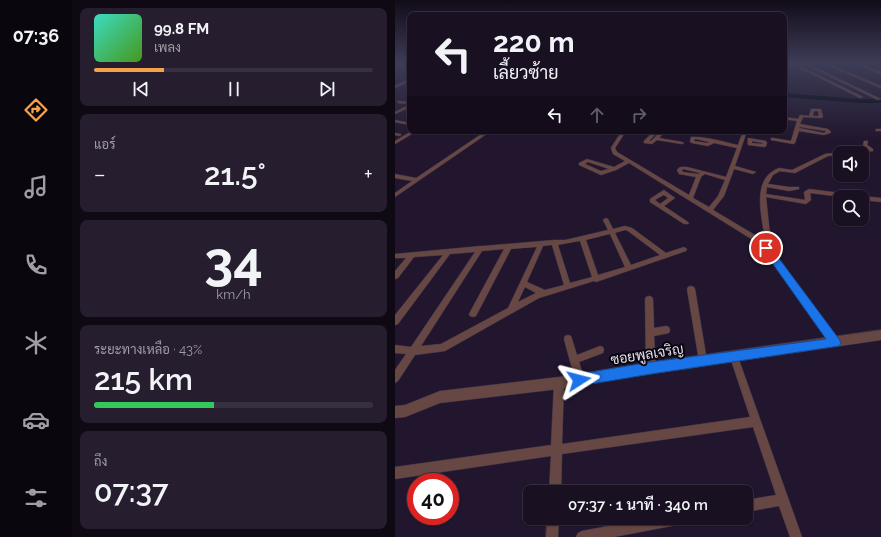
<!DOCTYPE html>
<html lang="th">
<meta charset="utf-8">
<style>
:root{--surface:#191022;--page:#261e2f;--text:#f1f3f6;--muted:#9f9da5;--line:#373040;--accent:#f7a148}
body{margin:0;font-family:Raleway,Sarabun,sans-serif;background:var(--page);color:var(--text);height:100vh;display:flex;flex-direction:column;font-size:15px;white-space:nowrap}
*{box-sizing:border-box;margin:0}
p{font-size:13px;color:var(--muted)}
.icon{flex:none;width:22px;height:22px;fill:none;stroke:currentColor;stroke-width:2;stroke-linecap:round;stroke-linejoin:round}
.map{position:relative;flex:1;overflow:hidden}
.drawer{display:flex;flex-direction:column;gap:8px;padding:8px;background:#0e0913;width:323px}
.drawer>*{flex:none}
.banner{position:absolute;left:12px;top:12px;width:380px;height:122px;border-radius:8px;box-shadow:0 1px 3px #0004,0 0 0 1px var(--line);background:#191022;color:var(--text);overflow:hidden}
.buttons{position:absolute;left:438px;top:146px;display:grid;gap:8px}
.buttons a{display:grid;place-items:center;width:36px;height:36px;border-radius:8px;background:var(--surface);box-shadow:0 1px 3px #0004,0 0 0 1px var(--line);font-size:20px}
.speed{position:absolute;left:12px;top:473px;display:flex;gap:8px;font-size:20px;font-weight:700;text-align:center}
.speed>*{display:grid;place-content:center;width:52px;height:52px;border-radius:50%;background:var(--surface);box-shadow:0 1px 3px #0004,0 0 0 1px var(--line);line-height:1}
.speed .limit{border:6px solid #d22;background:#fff;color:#111}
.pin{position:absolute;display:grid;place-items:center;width:34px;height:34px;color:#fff;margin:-17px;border:2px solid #fff;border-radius:50%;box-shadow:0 1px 4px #0007}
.me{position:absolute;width:44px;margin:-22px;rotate:81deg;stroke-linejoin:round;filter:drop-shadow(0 0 3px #0008)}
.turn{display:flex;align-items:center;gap:14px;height:84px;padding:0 20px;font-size:18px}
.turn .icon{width:52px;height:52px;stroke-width:2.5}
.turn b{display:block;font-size:28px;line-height:34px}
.lanes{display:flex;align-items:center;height:38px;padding:0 20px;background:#0003;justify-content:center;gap:20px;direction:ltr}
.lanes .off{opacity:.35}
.big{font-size:30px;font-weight:600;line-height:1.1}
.drawer .widget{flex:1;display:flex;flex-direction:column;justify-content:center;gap:6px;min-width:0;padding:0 14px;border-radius:8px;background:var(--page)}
.drawer .dial{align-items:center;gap:0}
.dial b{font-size:52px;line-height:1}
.song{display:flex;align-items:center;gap:12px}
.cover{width:48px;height:48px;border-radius:6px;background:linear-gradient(135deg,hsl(170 70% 55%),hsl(100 70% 35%))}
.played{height:4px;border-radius:2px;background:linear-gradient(90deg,var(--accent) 25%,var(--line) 25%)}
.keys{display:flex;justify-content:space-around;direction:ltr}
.heat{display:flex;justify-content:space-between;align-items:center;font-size:22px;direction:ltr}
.charge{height:6px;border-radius:3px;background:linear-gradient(90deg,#34c759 43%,var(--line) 0)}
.trip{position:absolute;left:128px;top:485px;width:230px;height:40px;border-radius:8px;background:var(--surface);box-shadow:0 1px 3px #0004,0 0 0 1px var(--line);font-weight:600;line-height:40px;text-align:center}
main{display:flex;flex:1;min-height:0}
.tabs{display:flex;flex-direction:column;width:72px;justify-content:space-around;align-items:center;background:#0a060e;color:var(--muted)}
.tabs .icon{width:28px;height:28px}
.tabs .active{color:var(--accent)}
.tabs b{font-size:18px;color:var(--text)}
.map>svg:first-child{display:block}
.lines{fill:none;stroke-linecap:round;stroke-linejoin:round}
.river{fill:#000612;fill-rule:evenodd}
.minor-casing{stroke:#3c3249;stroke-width:1}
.tertiary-casing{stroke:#3c3249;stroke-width:1}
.minor{fill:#674743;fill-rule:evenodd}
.tertiary{fill:#674743;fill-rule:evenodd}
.route{fill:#1a73e8;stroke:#114b97}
.labels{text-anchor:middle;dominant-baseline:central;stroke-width:4;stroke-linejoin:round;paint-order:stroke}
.near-street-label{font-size:14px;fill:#e5dfef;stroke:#08050e}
</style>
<main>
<nav class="tabs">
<b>07:36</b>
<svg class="icon active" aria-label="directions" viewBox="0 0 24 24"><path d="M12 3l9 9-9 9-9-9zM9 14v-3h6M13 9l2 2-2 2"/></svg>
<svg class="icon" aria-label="music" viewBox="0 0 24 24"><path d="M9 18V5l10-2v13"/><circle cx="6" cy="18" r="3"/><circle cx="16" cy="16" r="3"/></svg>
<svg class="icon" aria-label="phone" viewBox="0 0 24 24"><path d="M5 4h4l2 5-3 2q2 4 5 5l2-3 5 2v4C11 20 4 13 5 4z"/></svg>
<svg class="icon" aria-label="climate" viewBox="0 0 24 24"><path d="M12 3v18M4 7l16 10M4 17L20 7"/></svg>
<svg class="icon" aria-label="car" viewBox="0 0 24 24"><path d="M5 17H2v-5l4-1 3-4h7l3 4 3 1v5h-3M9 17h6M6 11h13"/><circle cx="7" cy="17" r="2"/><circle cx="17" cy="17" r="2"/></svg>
<svg class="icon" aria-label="filters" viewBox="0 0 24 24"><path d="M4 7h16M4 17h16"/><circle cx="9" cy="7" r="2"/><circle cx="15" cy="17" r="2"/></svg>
</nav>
<section class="drawer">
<div class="widget">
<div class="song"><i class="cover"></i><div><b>99.8 FM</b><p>เพลง</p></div></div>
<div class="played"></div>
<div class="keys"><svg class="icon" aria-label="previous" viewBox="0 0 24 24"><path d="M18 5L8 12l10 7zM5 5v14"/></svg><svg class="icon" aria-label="pause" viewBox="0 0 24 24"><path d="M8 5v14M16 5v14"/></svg><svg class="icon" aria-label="next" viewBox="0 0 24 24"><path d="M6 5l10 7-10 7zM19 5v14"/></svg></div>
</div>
<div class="widget"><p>แอร์</p>
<div class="heat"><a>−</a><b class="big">21.5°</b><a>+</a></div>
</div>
<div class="widget dial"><b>34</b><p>km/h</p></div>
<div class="widget"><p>ระยะทางเหลือ · 43%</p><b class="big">215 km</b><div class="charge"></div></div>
<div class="widget"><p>ถึง</p><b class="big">07:37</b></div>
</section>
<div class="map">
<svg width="486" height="537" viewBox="0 0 486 537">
<rect width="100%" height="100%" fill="#21162e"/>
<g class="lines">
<polygon class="river" points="389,93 465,99 486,99 486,103 465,103 389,97"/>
<defs>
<g id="minor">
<polygon points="0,63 15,64 15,66 0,65"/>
<polygon points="395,63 399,63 468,97 465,98"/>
<polygon points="407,63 411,63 486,99 483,100"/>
<polygon points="427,63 431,63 486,86 486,88"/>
<polygon points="458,63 463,63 486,72 486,74"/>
<polygon points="14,79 15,79 15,81 0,88 0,86"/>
<polygon points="2,101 15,102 15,104 3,103"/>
<polygon points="14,105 15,105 15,107 0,114 0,112"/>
<path d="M416,109h10l2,8 -2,1 -18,-1 -3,7 28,5 3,3 -1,1 -6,2 -25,-4 -4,12 -2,1 -22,-4v-2h2l18,3 6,-20 -13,-2v-2l14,2 2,-4 9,1zM419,111h4l1,5h-6zM405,127l26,4v1l-2,1 -25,-5z"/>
<polygon points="0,120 15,123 15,125 0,122"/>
<rect x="481" y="129" width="5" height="2"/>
<polygon points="17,131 22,131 0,144 0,141"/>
<polygon points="91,131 96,131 0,197 0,193 17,181 0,178 0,174 21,178"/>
<path d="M227,131h4l-11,17 2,4 72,43 7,-18 -17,-3 -2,-4c2,-4 6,-3 10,-3l39,10 11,-29 -23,-5 -6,3 -16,-3 -2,-1 1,-5c14,-1 33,5 47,8l5,-14h4l-12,35 21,6 -3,2 -19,-5 -10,27 -11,14 47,28 4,-4c-3,-22 -12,-56 15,-66l13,2 33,-16 42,-5 -4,-4 1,-4h4l-1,4 6,4v2l-16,2h-17v2l-12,1 -33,17 -15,-2 -7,4 -5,9 21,3h10v2l-10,2 -22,-4 -1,7 39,6 -1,-8 5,-3 47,6 3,2h-16l-33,-4 1,7 -5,4 -40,-7 4,38 -6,7 4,3 70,95 1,3 -1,3 -3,1 -3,-1 -68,-97 -11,-9 -124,-77 -13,7 -15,5 -22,-10v-2l8,-4 27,8 11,-6 -12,-7 -2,-6zM300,139h1l13,3 -2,1 -13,-2zM193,162l21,7 -8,2 -16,-7zM288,169l17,4 -2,1 -15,-2 -1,-2zM310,174l20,6 -7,16 -9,11 -16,-9 8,-21z"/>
<path d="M258,132l9,2v1l-3,3 23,4 2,1 -2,1 -25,-4 -5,4 -8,-1v-2zM260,135h2l-6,6h-2z"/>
<polygon points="0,133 6,134 6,135 4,136 0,135"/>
<path d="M353,138l18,3 1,2 -1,3 -2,1 -16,-2zM357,141l11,2 -1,1 -10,-1z"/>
<path d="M269,190l11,8 -11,8 24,16 1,1 -1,1h-4l-34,-22v-3zM269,195l4,3 -8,6 -5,-4z"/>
<polygon points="467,196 486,198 486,202 467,200 467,197 465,197"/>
<path d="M211,218l2,1 5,10 12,-3 7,2 34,25 18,-6 3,2 -1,2 -90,31 -2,-1 -55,17 -94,53 -30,4 -17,26 -3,2v-13l11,-16 -11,-1v-8l16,2 64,-95 -25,2 -52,70 -3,1v-10l48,-60 -29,2 -16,21 -3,1v-8l11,-13h-11v-4l86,-8h2l71,-6h11l43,-10 -5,-10zM230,230l3,1 32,24 -29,10 -16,-32zM215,234l15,33 -27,8 -12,-35zM185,241l12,36 -22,6 -12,-38zM157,245l12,40 -19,5 -18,-8 16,-36zM142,247l-29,61 -67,36 -20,2 61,-95 22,-2 -35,65 1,2 3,1 3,-1 35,-67zM130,287l11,6 -18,9z"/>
<polygon points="296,286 299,287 300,289 312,361 311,364 308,365 305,364 304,361 292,289 293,287"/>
<polygon points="254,296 257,297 258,299 259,328 271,326 274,327 275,330 274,333 259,336 261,368 259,371 256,372 253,371 251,368 250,299 251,297"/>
<polygon points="173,335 176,336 182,355 205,346 208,347 209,350 208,353 184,362 190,380 188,383 185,385 182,383 180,380 169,339 170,336"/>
<polygon points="339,353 342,354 343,357 407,537 395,537 384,506 351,512 351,500 381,495 358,427 167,454 166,492 154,492 156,456 0,479 0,467 156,445 159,383 161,380 164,378 167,380 169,383 167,444 355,417 335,357 336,354"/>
<polygon points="152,518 164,518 163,537 151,537"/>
<polygon points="255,518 293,518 291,522 287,524 219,537 181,537 183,533 187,531"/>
</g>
<polygon id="tertiary" points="486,330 486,340 256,374 164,389 45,403 10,417 0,418 0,406 10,405 45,391 164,377 256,362"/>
</defs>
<use href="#minor" class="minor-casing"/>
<use href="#tertiary" class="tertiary-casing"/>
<use href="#minor" class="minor"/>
<use href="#tertiary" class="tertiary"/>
</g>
<linearGradient id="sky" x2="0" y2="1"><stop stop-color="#120c19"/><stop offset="0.45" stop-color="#3d3c57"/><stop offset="1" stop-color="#3d3c57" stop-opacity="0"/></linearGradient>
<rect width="486" height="139" fill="url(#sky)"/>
<polygon class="route" points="371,244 374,245 444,339 446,343 444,346 256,374 184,386 180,384 178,380 180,376 184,374 256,362 431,339 368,250 367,248"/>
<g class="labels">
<g class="near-street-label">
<text transform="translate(252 354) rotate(-9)">ซอยพูลเจริญ</text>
</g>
</g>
</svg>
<div class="buttons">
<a><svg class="icon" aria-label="sound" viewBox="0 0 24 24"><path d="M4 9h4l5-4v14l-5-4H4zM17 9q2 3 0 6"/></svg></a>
<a><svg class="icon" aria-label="search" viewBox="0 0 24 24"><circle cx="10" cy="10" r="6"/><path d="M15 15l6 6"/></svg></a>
</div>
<div class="speed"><div class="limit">40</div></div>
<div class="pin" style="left:371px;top:248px;background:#d93025"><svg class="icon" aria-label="arrive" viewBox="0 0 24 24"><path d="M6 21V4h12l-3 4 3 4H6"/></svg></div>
<svg class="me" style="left:184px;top:380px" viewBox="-20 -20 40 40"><path d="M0-17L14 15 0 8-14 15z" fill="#1a73e8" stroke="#fff" stroke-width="4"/></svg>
<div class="trip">07:37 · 1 นาที · 340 m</div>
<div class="banner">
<div class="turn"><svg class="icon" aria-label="left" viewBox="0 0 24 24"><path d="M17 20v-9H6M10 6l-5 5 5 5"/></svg><div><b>220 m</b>เลี้ยวซ้าย</div></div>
<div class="lanes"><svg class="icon" aria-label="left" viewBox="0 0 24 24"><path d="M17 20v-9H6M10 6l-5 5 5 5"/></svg><svg class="icon off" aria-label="ahead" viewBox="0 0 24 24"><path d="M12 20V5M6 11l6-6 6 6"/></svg><svg class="icon off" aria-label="right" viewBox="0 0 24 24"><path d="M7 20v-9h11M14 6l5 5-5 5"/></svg></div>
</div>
</div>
</main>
